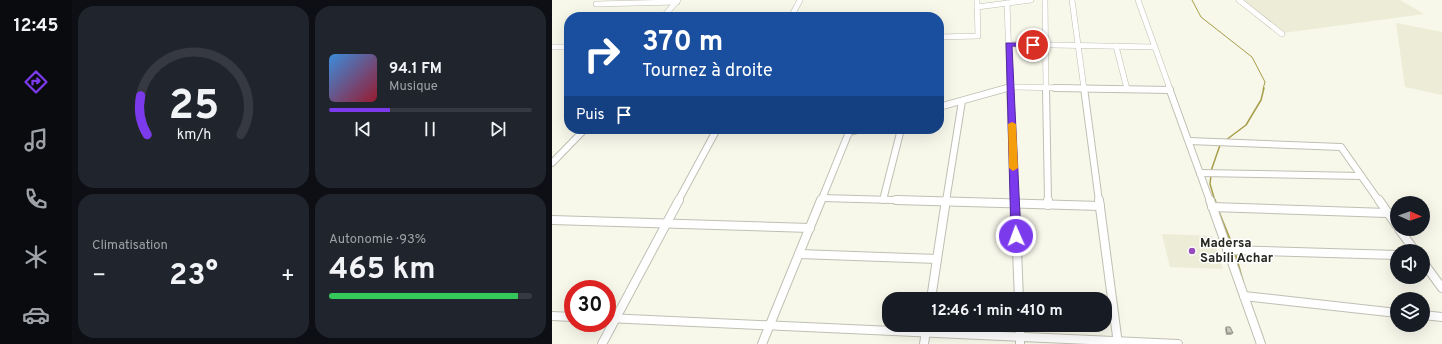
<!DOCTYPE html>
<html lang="fr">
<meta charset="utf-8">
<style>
:root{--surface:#171b24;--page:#20242c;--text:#f1f3f6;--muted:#9ea1a6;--line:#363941;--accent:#7c3aed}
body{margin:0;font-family:Overpass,sans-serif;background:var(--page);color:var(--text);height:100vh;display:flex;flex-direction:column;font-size:15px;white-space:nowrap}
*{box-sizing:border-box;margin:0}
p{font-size:13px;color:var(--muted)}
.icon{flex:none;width:22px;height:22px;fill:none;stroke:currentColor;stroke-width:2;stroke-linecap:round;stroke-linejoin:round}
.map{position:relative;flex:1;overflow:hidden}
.drawer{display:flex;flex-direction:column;gap:6px;padding:6px;background:#0d0f14;width:480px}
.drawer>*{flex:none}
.guide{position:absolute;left:12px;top:12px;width:380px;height:122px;border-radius:16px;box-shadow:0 4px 16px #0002;background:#1a4fa0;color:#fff;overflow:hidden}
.needle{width:26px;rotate:92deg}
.controls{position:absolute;left:838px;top:196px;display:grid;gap:8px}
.controls a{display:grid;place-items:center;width:40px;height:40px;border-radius:50%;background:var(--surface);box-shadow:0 4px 16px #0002;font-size:20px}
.speed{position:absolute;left:12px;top:280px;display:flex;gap:8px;font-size:20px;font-weight:700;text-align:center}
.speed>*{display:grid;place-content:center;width:52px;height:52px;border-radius:50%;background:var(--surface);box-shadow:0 4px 16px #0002;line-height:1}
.speed .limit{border:6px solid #d22;background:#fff;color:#111}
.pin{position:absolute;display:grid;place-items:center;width:34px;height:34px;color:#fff;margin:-17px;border:2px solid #fff;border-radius:50%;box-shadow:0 1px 4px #0007}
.me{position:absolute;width:44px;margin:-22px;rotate:358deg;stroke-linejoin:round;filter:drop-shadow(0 0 3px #0008)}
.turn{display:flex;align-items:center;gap:14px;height:84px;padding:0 12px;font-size:18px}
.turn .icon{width:52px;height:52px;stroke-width:2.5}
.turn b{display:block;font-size:28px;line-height:34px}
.then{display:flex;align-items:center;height:38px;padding:0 12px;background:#0003;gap:8px;font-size:15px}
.big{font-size:30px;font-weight:700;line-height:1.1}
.drawer .widget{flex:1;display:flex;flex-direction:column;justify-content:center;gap:6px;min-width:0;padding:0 14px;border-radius:16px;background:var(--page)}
.drawer .dial{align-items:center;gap:0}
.dial svg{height:104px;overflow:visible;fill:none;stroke:var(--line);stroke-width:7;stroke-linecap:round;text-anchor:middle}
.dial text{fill:var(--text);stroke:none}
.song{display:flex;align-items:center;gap:12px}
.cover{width:48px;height:48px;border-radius:6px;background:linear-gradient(135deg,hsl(210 70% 55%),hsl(350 70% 35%))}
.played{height:4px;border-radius:2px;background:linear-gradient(90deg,var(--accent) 30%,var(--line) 30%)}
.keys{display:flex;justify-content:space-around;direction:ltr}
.heat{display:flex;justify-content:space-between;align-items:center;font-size:22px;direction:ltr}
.charge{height:6px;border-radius:3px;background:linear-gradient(90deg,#34c759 93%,var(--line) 0)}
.drawer .tiles{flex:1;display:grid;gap:6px;grid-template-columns:repeat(2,1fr)}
.trip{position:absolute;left:330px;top:292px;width:230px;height:40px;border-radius:16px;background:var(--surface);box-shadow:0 4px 16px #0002;font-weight:700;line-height:40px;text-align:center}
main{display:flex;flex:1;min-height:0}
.menu{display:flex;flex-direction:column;width:72px;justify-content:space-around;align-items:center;background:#090b0e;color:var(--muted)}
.menu .icon{width:28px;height:28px}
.menu .current{color:var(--accent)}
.menu b{font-size:18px;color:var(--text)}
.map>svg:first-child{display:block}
.built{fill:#edecd7}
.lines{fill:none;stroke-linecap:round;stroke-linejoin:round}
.stream-far2{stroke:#a79e49;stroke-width:1}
.stream-far1{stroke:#a79e49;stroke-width:1.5}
.stream{stroke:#a79e49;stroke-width:2}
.street-far2-casing{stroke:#c0bfb3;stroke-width:6}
.street-far1-casing{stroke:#c0bfb3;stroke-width:8}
.street-casing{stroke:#c0bfb3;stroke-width:10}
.street-far2{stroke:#fff;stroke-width:5}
.street-far1{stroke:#fff;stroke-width:6}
.street{stroke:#fff;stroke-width:8}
.wall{fill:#adada2}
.building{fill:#c9c9bc;stroke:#8d8d84}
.route{fill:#7c3aed;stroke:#51269a}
.slow{fill:#f59e0b}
.poi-dot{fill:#974abb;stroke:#fff;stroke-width:1.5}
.labels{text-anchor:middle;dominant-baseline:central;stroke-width:3;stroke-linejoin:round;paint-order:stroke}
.poi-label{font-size:13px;font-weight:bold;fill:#282823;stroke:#fff;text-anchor:start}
</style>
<main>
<nav class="menu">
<b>12:45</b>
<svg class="icon current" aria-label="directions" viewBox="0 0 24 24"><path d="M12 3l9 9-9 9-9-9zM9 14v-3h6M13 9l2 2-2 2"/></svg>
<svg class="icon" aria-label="music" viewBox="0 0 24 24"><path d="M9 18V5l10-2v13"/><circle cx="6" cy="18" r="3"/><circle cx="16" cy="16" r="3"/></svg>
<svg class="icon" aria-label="phone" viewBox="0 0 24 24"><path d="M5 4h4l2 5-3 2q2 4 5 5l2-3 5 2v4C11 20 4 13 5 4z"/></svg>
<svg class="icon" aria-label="climate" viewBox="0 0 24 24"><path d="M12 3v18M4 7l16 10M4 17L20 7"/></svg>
<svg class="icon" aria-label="car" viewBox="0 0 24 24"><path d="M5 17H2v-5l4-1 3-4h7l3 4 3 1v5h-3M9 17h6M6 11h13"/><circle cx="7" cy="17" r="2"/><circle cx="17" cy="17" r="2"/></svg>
</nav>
<section class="drawer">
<div class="tiles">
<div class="widget dial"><svg viewBox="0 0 100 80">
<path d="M14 69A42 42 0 1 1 86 69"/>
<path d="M14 69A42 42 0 0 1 9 39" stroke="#7c3aed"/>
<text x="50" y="56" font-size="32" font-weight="700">25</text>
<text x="50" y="72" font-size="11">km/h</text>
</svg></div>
<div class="widget">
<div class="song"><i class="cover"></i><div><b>94.1 FM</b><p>Musique</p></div></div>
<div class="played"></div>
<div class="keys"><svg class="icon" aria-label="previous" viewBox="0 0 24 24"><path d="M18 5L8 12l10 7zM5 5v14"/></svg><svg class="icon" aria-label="pause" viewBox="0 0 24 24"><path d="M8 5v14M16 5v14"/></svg><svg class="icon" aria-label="next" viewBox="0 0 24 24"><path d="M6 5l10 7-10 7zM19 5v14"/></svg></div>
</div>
<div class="widget"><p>Climatisation</p>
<div class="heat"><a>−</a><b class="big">23°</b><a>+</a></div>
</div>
<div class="widget"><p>Autonomie · 93%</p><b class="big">465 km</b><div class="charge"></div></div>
</div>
</section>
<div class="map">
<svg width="890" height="344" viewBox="0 0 890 344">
<rect width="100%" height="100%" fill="#f7f7ea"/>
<g class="built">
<polygon points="692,0 848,0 872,14 731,33"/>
<polygon points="844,23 890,32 890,95 853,87"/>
<polygon points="610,234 660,236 671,269 618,267"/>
</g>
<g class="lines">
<polyline class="stream-far2" points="640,0 649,17 700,57 713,82 711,89"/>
<g class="stream-far1">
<polyline points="674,140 694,125 709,100 712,88"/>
<polyline points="659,171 668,145"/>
<polyline points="659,175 658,184 663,201"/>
</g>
<g class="stream">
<polyline points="663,200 664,204"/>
<polyline points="666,210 681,247"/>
<polyline points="683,253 691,282"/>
</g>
<defs>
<g id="street-far2">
<polyline points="493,0 494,89"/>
<polyline points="520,0 532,89"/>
<polyline points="586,0 618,89"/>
<polyline points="687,0 730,34"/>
<polyline points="455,3 458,89"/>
<polyline points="44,4 125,2"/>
<polyline points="425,7 479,0"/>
<polyline points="111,17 126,0"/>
<polyline points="239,17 248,0"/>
<polyline points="387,37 426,36 425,0"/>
<polyline points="457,44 603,47"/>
<polyline points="564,46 575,89"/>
<polyline points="0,47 17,47"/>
<polyline points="451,89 458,87 556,89"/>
</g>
<g id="street-far1">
<polyline points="458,88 463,201"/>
<polyline points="494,88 496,201"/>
<polyline points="503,88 618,90"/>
<polyline points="532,88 547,201"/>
<polyline points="617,88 658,201"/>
<polyline points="387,107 455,88"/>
<polyline points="637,141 789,147 827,201"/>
<polyline points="0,163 33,129"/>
<polyline points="648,173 809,176"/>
<polyline points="270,198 377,201"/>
<polyline points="331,200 349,129"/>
<polyline points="126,201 165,129"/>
<polyline points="269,201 297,132 309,129"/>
<polyline points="394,201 410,101"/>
</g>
<g id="street">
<polyline points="344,200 548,206"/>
<polyline points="463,200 467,299"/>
<polyline points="496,200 496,205"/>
<polyline points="547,200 566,344"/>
<polyline points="658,200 709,344"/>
<polyline points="827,200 845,226"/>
<polyline points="660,207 835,213"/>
<polyline points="0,220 258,228"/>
<polyline points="847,229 863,251"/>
<polyline points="675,250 845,255"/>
<polyline points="247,254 385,259"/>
<polyline points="871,262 890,288"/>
<polyline points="692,296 845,313"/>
<polyline points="379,299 394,200"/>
<polyline points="871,315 890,317"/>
<polyline points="0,316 21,317"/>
<polyline points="55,318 626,344"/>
<polyline points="468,325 468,344"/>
<polyline points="50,344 127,200"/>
<polyline points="210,344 269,200"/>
<polyline points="372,344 375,325"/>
</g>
</defs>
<use href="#street-far2" class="street-far2-casing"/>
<use href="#street-far1" class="street-far1-casing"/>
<use href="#street" class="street-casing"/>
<use href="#street-far2" class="street-far2"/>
<use href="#street-far1" class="street-far1"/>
<use href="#street" class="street"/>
</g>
<polygon class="wall" points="674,327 681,333 679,335 674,335 673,329"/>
<polygon class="building" points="674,327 678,327 681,333 675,333"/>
<polygon class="route" points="454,43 481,43 484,45 481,47 460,46 469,236 468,239 464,240 461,239 459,236"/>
<polygon class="slow" points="460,122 464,124 466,168 461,171 457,168 456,124"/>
<circle class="poi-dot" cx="640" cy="251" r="4"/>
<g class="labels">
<g class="poi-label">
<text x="648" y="244">Madersa<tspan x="648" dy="15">Sabili Achar</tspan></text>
</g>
</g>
</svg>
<div class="controls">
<a><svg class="needle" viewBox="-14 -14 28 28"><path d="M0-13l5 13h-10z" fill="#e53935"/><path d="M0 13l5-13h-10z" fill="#9ea1a6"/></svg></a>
<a><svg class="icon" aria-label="sound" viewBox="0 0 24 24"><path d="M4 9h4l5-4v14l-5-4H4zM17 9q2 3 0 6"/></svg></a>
<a><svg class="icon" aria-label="layers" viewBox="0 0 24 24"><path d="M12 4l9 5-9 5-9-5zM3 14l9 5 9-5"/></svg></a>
</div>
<div class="speed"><div class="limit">30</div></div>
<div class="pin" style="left:481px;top:45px;background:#d93025"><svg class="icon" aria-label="arrive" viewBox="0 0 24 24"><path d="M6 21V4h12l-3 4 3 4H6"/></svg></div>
<svg class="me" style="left:464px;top:236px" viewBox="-20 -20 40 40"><circle r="17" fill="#7c3aed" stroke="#fff" stroke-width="3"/><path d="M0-11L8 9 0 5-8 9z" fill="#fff"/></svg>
<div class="trip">12:46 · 1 min · 410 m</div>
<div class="guide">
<div class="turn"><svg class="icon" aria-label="right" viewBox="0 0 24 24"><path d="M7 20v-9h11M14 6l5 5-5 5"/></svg><div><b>370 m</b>Tournez à droite</div></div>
<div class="then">Puis<svg class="icon" aria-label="arrive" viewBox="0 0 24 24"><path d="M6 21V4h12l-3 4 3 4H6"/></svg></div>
</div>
</div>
</main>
